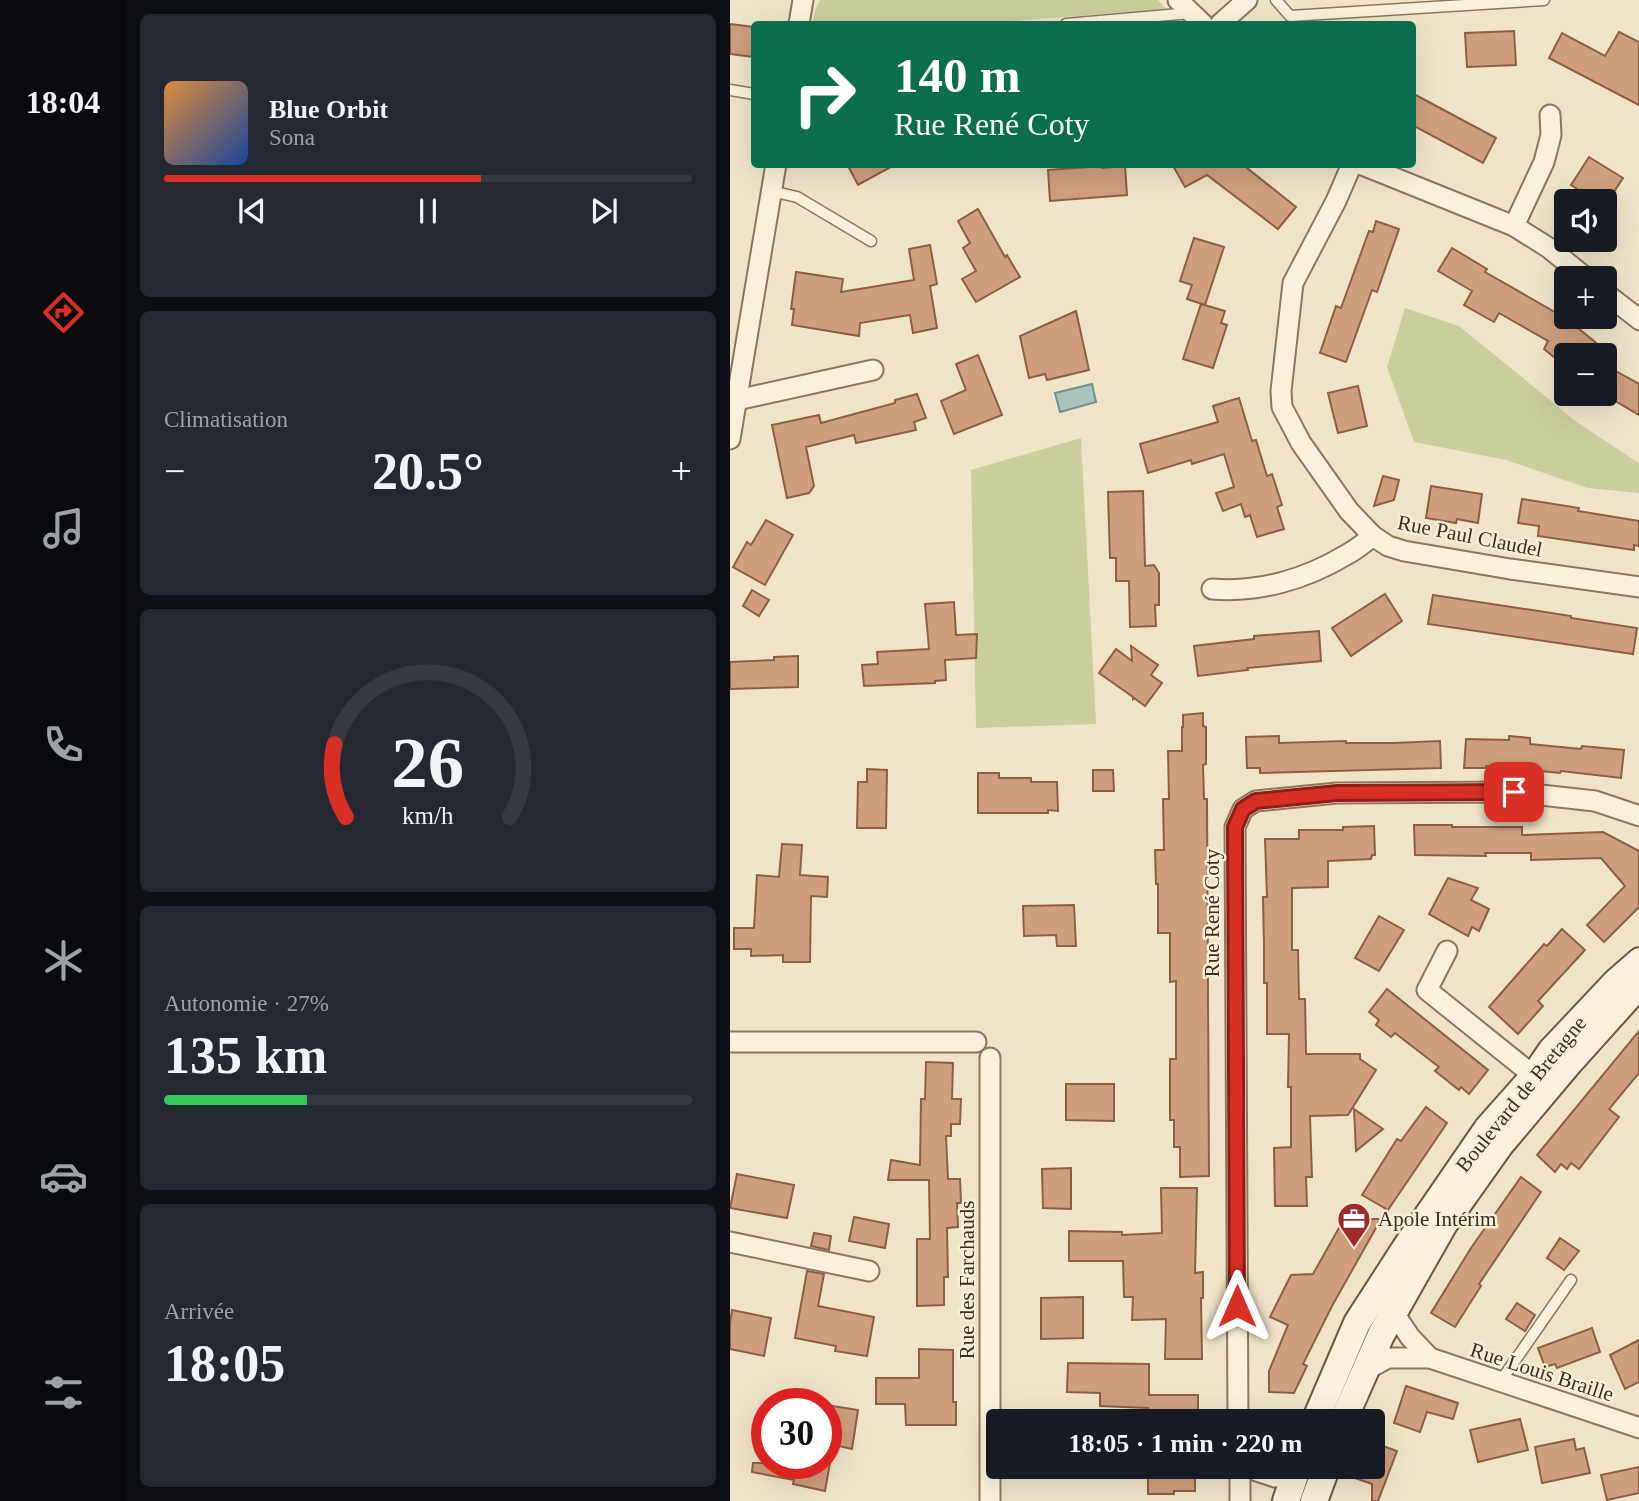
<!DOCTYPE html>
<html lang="fr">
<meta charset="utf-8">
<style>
:root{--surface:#171b24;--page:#242831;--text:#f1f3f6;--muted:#9ea1a6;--line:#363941;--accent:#d93025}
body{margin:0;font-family:"Times New Roman",serif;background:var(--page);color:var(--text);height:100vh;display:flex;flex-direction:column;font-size:26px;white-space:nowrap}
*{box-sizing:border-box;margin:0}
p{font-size:23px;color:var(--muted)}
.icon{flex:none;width:38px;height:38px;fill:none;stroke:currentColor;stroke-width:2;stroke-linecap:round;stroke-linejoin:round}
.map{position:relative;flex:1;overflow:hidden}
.drawer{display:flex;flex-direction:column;gap:14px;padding:14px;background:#0d0f14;width:604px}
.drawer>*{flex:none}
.guide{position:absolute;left:21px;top:21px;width:665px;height:147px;border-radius:7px;box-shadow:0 7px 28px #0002;background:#0b6e4f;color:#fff;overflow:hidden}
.fabs{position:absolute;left:824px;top:189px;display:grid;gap:14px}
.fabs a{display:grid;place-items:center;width:63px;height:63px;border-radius:7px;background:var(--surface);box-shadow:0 7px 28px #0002;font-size:35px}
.speed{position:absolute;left:21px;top:1388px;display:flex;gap:14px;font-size:35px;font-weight:700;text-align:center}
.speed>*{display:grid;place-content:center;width:91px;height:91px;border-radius:50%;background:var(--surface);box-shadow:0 7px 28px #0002;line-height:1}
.speed .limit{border:10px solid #d22;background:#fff;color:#111}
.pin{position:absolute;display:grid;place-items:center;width:60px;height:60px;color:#fff;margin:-30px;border-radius:14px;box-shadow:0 4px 10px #0006}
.me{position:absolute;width:77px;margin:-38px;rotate:0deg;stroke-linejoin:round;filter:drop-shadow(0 0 5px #0008)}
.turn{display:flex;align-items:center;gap:24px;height:147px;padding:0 28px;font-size:32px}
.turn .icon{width:91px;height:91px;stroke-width:2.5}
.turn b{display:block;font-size:49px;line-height:60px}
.big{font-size:52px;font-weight:800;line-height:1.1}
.drawer .widget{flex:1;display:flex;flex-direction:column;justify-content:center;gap:10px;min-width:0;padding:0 24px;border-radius:10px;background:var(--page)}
.drawer .dial{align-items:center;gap:0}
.dial svg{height:182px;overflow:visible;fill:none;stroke:var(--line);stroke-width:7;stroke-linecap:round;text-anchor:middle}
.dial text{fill:var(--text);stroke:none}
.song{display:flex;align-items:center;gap:21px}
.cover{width:84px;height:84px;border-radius:10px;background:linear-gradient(135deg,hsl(30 70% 55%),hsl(220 70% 35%))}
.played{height:7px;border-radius:4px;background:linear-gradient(90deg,var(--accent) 60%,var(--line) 60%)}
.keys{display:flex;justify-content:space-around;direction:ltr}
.heat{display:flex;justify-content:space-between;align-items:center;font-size:38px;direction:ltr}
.charge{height:10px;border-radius:5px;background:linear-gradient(90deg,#34c759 27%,var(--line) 0)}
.trip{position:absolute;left:256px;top:1409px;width:399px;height:70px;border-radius:7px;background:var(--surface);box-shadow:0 7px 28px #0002;font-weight:800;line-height:70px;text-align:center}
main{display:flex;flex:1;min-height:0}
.dock{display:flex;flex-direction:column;width:126px;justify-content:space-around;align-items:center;background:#090b0e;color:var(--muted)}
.dock .icon{width:49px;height:49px}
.dock .on{color:var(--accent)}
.dock b{font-size:32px;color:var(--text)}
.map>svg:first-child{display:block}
.green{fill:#c9cf9b}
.water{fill:#a9c4bc;stroke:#6f938a;stroke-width:2}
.building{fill:#cf9f7d;stroke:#8d5f41;stroke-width:2}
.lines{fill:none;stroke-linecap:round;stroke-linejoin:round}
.service-casing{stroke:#8d765c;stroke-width:13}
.minor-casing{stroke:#8d765c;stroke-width:23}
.secondary-casing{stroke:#6f573f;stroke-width:30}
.service{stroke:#faf1dc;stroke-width:10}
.minor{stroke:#faf1dc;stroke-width:19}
.secondary{stroke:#faf1dc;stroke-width:26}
.route-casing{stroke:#8d1f18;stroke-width:18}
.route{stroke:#d93025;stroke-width:12}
.labels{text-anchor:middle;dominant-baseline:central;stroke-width:5;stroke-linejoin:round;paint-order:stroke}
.street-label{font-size:21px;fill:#3d2e20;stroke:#f7eed8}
.poi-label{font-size:21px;fill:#3d2e20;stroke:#f7eed8;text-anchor:start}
</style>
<main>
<nav class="dock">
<b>18:04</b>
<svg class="icon on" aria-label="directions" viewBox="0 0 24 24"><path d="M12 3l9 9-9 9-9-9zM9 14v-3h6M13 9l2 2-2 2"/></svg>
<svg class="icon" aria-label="music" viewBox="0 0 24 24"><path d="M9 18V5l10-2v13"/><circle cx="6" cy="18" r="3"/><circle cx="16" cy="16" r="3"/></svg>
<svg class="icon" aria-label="phone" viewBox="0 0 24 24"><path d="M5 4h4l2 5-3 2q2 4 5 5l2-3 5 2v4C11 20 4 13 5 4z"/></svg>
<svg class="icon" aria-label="climate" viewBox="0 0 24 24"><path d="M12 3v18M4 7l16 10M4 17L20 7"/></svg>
<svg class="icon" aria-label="car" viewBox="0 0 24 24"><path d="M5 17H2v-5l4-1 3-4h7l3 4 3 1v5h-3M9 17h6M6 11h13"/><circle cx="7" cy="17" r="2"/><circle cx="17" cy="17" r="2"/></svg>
<svg class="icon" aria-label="filters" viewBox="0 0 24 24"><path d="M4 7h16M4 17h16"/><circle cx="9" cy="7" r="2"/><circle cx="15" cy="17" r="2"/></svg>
</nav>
<section class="drawer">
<div class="widget">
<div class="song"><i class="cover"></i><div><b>Blue Orbit</b><p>Sona</p></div></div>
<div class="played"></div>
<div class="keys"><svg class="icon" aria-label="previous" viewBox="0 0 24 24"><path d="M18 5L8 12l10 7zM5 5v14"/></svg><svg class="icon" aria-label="pause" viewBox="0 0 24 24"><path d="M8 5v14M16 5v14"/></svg><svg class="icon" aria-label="next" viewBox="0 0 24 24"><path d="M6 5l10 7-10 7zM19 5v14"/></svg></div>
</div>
<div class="widget"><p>Climatisation</p>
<div class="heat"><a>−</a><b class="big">20.5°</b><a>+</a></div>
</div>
<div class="widget dial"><svg viewBox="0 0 100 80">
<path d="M14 69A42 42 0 1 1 86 69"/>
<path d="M14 69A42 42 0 0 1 9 37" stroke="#d93025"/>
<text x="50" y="56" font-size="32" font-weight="700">26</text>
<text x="50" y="72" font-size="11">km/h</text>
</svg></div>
<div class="widget"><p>Autonomie · 27%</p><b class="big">135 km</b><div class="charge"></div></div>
<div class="widget"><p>Arrivée</p><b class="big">18:05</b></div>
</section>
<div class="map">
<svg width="910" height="1501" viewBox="0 0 910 1501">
<rect width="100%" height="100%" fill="#f0e4c8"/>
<g class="green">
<polygon points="90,0 428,0 436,9 246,24 82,24 86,8"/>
<polygon points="675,308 729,326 848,423 909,463 909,493 858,488 776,460 684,442 657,367"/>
<polygon points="351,438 366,724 246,728 241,470"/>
</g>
<polygon class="water" points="362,384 366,402 330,412 325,393"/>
<g class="building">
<polygon points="0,24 24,27 24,57 0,54"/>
<polygon points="784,31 786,65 737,67 735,33"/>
<polygon points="889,32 909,42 909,105 819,58 832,33 875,56"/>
<polygon points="682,93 766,138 753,163 682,125"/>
<polygon points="859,157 893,178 878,201 839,201 847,189 841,185"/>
<polygon points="117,164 166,164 128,185"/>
<polygon points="442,164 512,164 566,207 548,229 477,175 455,187"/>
<polygon points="372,166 372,168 395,166 397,195 320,201 318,170"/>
<polygon points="248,209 275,257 277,255 290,277 246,302 232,279 246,271 233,248 240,243 228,221"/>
<polygon points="646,221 669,229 647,292 642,290 616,362 590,353 606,306 611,308 639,231 643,232"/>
<polygon points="464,238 494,247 475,305 457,299 462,285 450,281"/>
<polygon points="200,245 207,284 200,286 207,328 183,333 180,315 130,323 129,336 62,325 64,309 61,309 66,272 113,279 111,292 184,280 179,249"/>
<polygon points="722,248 757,269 755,272 837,319 881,355 836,355 836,367 814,349 818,341 769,313 764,322 734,305 742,291 708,271"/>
<polygon points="471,304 495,311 491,323 497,325 483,368 453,359"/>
<polygon points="346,311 359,370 317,380 315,374 299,378 290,336"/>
<polygon points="248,355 272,415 224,434 211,401 236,390 226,364"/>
<polygon points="875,365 909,384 909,415 875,395"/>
<polygon points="628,386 637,426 608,433 598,393"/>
<polygon points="187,394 196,418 184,422 186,430 126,443 124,435 76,447 84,486 79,493 57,498 42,425 89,415 91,423 165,403 165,400"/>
<polygon points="509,398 522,441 526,440 537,476 542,474 552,505 547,507 554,529 527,537 520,515 515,517 511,504 493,511 486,493 504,487 494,454 462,464 461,460 418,473 410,444 488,422 483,406"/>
<polygon points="653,476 669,480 664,500 644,506"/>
<polygon points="701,486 752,494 748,523 727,519 726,523 696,518"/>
<polygon points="413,491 415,566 424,565 429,573 429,605 425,605 426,626 400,627 399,581 386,581 386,558 380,558 378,492"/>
<polygon points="792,499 849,508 848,511 909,521 909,546 904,545 904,550 808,536 809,526 788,523"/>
<polygon points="36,520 63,535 35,585 3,567 17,542 21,545"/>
<polygon points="22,590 39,600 29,616 13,606"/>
<polygon points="655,594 672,621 621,656 602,628"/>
<polygon points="703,595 841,616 841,618 907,628 903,654 698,624"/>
<polygon points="224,602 226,635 247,634 246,658 215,660 216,680 205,681 205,683 134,686 132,665 148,664 147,652 199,649 195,604"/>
<polygon points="589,631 591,661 517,668 518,670 468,676 464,646 524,639 524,636"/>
<polygon points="401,646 428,665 421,675 432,683 415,706 404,698 403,699 403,697 369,673 386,649 402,661"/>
<polygon points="68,656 68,687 0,689 0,662 44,660 44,657"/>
<polygon points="473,713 473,726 476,727 476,764 473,765 474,799 477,799 479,1176 450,1177 450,1147 444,1147 444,1120 440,1120 440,1059 446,1059 446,981 440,982 440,933 428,933 428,884 426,884 425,850 434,850 433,799 439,799 438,751 452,751 452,727 453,727 453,715"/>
<polygon points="549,736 549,743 616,741 616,743 663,743 710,741 711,768 530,773 530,768 517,768 516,737"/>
<polygon points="779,736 800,738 800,744 851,749 852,746 894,750 891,778 831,771 830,773 756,766 756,768 734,768 736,739 779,740"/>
<polygon points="137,769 157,770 156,828 127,828 128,782 137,782"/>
<polygon points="363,770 383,770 384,791 363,791"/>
<polygon points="248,773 269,773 269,778 301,778 301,782 327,782 328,811 318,810 318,813 248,813"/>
<polygon points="684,825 722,825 722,827 792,827 792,835 873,832 909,851 909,907 874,942 857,925 895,886 871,858 801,860 801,853 755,853 756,856 685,855"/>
<polygon points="644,826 645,855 642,855 641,859 598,861 598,887 562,888 562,950 568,950 569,999 575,999 576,1054 630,1054 630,1059 646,1070 618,1115 580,1116 582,1177 576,1177 577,1206 545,1206 544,1148 561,1147 561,1087 558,1087 559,1034 537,1034 537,983 534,983 534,946 533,897 537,897 535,839 569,839 569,830 613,830 613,827"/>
<polygon points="52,844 72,845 70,875 98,877 97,897 81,896 80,962 53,962 53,955 21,956 21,949 4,949 4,928 24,928 27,875 49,877"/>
<polygon points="718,878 748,888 741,900 759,909 749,931 742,927 738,936 699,914"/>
<polygon points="344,905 346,946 327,946 326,935 294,936 293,906"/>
<polygon points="649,916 674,930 649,971 625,958"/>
<polygon points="832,929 855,950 808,1001 813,1006 788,1034 759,1007 814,944 817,946"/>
<polygon points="657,989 758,1070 739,1094 731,1087 729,1090 705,1071 709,1067 665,1033 661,1037 646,1025 649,1020 639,1012"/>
<polygon points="909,1031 909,1073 879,1109 889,1117 849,1169 841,1163 837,1169 831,1164 825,1172 807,1155"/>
<polygon points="196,1062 223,1063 222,1099 231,1099 230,1124 221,1124 221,1136 216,1136 218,1179 230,1179 231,1203 227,1203 228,1227 217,1228 218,1277 214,1277 214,1305 187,1306 187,1239 200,1239 199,1180 158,1180 161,1160 190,1165 191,1099 195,1099"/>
<polygon points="336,1084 384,1084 384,1121 336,1120"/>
<polygon points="696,1107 717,1123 658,1210 632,1195 667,1139 671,1141"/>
<polygon points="624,1109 653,1129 626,1151"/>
<polygon points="341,1168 341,1209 313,1208 312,1169"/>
<polygon points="7,1174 64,1185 57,1218 0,1208"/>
<polygon points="791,1177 811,1192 749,1284 751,1286 725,1327 701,1313 741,1248"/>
<polygon points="431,1188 467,1188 465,1273 473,1272 473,1298 471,1298 472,1359 435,1359 436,1319 402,1320 403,1297 394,1297 393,1261 339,1261 339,1231 392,1232 392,1235 432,1233"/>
<polygon points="124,1217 159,1224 155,1248 119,1241"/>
<polygon points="614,1219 651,1219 602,1306 573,1364 577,1366 564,1393 539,1392 539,1371 558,1325 540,1317 561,1275 583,1274"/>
<polygon points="84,1233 101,1236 99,1250 81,1246"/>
<polygon points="830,1238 849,1251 834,1270 817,1258"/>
<polygon points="77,1271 94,1274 88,1306 144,1317 137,1356 105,1351 106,1346 65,1338"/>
<polygon points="353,1297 353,1338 311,1339 311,1298"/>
<polygon points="787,1303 805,1315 795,1331 776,1319"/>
<polygon points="2,1310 41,1318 34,1356 0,1349 0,1324"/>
<polygon points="862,1328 870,1352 827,1368 825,1364 815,1367 808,1348"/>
<polygon points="909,1340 909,1382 895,1389 880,1355"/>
<polygon points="189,1349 223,1350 223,1402 226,1402 226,1425 176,1425 175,1404 146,1404 146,1378 189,1378"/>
<polygon points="338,1363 419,1364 419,1395 468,1395 468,1416 448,1417 448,1421 418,1421 418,1408 370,1406 370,1393 337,1392"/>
<polygon points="676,1386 728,1403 723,1419 697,1412 690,1432 664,1423"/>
<polygon points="96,1405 128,1410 122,1449 96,1443"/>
<polygon points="790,1419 798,1450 748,1462 740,1430"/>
<polygon points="844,1439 846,1450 854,1448 860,1473 812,1483 805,1447"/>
<polygon points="642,1442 667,1451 648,1501 642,1501 642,1484 611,1473 612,1466 642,1466"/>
<polygon points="23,1463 100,1463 95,1491 63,1484 64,1480 22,1472"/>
<polygon points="418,1466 465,1466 465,1491 444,1491 444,1494 418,1494"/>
<polygon points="909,1467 909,1493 877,1500 871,1475"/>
</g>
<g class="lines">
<defs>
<g id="service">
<polyline points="546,0 560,16 814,0"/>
<polyline points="336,24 461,13"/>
<polyline points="0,90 24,94"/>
<polyline points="41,191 67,197 141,241"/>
<polyline points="770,1382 841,1280"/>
</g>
<g id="minor">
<polyline points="448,0 473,24"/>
<polyline points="69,24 73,0"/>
<polyline points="490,24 517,0"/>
<polyline points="622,164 606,201 563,283 551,391 552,407 571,443 619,511 643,536 658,546 674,551 780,569 910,587"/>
<polyline points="630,164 784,226 819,248 856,278"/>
<polyline points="784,226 814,162 821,135 820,115"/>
<polyline points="875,293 910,320"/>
<polyline points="7,400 143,370"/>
<polyline points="0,439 46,164"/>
<path d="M482,589c47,4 94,-10 134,-34 10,-5 18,-12 27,-19"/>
<polyline points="717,951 697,990 804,1076"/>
<polyline points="0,1042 246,1042"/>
<polyline points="260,1058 260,1501"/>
<polyline points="0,1242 139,1271"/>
<polyline points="664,1313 680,1337 700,1358"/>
<polyline points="636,1370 658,1358 700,1358 910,1428"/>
<polyline points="508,1421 505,827 513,809 526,801 607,793 784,792 865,801 910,816"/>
<polyline points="512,1466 545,1477 567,1469"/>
<polyline points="510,1501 510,1466"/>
</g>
<g id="secondary">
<polyline points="585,1421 627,1323 678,1244 757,1129 804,1076 821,1051 886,982 910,961"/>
<polyline points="613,1421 651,1335 714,1224 770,1145 839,1063 910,984"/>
<polyline points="556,1501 568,1466"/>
<polyline points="584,1501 597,1466"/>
</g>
</defs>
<use href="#service" class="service-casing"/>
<use href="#minor" class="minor-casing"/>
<use href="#secondary" class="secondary-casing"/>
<use href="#service" class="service"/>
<use href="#minor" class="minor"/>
<use href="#secondary" class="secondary"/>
</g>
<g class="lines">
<defs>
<polyline id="route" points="507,1306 505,827 513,809 526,801 607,793 784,792"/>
</defs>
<use href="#route" class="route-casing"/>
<use href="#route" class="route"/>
</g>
<defs>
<symbol id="office-pin" viewBox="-11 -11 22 30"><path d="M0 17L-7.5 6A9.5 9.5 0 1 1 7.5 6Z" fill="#9e2a2b" stroke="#f7eed8"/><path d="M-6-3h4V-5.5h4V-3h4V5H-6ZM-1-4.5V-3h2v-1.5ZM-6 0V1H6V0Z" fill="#fff"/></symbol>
</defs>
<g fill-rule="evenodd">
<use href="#office-pin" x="605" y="1200" width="38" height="52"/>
</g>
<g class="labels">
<g class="street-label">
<text transform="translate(740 536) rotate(11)">Rue Paul Claudel</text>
<text transform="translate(482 913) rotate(-90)">Rue René Coty</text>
<text transform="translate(791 1094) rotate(-51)">Boulevard de Bretagne</text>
<text transform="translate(237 1280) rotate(-90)">Rue des Farchauds</text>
<text transform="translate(812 1372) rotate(18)">Rue Louis Braille</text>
</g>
<g class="poi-label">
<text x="648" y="1219">Apole Intérim</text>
</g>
</g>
</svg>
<div class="fabs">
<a><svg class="icon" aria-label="sound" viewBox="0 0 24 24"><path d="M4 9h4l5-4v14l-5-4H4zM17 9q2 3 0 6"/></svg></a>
<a>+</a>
<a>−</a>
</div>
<div class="speed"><div class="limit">30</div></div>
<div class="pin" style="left:784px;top:792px;background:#d93025"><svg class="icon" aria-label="arrive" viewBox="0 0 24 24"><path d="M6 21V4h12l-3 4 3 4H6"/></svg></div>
<svg class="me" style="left:507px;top:1306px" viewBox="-20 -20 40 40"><path d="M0-17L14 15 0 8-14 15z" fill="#d93025" stroke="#fff" stroke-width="4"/></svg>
<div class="trip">18:05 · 1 min · 220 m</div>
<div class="guide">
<div class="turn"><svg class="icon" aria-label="right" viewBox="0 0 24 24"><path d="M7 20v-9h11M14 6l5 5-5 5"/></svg><div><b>140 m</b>Rue René Coty</div></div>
</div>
</div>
</main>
